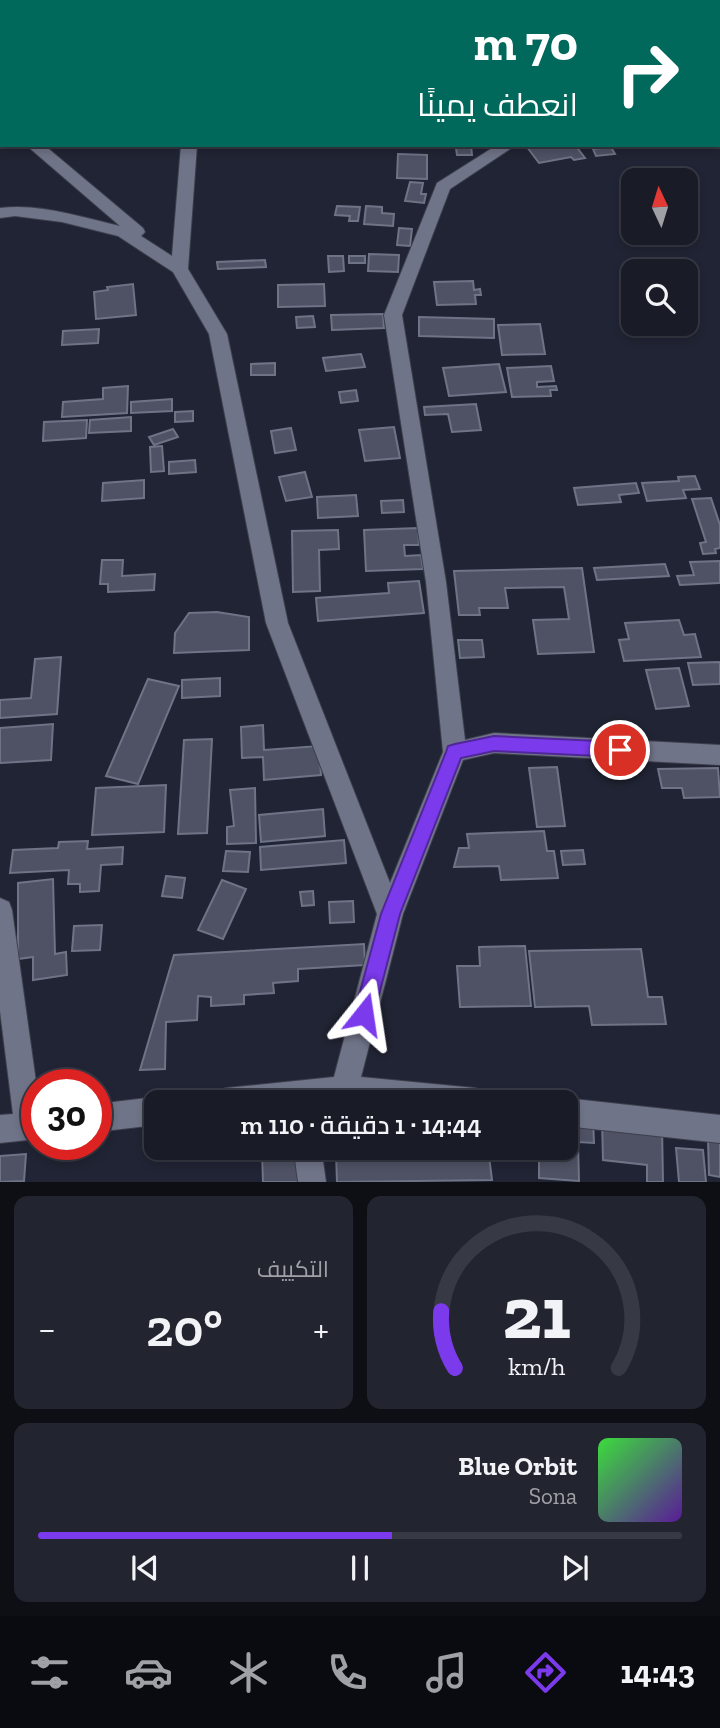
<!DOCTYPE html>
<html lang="ar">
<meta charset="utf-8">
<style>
:root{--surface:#191b27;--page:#22242f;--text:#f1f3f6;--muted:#9fa1a7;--line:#373944;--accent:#7c3aed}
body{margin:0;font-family:"Zilla Slab",Cairo,serif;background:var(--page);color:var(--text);direction:rtl;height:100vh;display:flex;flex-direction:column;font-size:26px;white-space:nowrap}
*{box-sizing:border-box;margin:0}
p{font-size:23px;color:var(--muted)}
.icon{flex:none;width:38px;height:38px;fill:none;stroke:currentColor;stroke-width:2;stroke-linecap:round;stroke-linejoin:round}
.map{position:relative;height:1182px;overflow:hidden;direction:ltr}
.details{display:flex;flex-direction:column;gap:14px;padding:14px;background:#0e0f15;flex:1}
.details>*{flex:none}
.hud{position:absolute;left:0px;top:0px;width:721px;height:147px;box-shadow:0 4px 10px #0003,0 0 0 2px var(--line);direction:rtl;background:#00695c;color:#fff;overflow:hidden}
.needle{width:46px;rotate:356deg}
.buttons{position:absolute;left:621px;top:168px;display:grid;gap:14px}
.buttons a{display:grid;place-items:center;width:77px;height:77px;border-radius:14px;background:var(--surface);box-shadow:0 4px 10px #0003,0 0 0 2px var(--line);font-size:35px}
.speed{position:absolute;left:21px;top:1069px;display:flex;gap:14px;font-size:35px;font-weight:700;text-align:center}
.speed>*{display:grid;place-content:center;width:91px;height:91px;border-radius:50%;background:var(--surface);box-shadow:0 4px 10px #0003,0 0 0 2px var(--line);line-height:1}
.speed .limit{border:10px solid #d22;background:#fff;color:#111}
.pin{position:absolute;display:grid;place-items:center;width:60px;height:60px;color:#fff;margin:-30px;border:4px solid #fff;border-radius:50%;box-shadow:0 2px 7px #0007}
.me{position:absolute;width:77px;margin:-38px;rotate:15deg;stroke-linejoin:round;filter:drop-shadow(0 0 5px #0008)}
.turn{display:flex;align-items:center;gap:24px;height:147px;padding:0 28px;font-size:32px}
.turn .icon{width:91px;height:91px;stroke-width:2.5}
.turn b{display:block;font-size:49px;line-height:60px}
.big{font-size:52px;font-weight:600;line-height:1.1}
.details .tile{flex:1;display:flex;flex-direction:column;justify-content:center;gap:10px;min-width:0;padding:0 24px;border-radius:14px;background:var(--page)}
.details .dial{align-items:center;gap:0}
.dial svg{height:182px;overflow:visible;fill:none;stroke:var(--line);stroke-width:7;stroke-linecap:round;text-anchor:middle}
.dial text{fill:var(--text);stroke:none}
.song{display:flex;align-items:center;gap:21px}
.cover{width:84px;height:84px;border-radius:10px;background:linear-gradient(135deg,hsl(120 70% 55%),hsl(270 70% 35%))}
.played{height:7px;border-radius:4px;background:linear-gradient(90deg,var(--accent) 55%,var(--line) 55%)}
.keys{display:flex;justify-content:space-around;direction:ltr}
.heat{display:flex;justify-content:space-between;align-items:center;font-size:38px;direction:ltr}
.details .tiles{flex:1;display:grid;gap:14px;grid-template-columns:1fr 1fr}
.tile:last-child{grid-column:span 2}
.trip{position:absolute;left:144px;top:1090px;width:434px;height:70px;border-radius:14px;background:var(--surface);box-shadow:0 4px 10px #0003,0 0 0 2px var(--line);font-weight:600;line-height:70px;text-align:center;direction:rtl}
.dock{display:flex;height:112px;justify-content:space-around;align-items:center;background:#0a0b10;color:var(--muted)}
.dock .icon{width:49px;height:49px}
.dock .active{color:var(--accent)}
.dock b{font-size:32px;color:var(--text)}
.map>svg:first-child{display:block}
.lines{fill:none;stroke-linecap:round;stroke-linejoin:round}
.river{fill:#041603;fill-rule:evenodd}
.building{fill:#4e5264;stroke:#6f7386;stroke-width:2}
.street-casing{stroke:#3d3f4c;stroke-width:2}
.street{fill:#707488;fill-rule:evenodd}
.route{fill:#7c3aed;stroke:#51269a;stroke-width:2}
</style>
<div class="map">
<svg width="720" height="1182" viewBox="0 0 720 1182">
<rect width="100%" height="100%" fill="#212434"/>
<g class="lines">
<g class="river">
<polygon points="639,0 670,0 671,2 640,2"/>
<rect x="719" y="17" width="1" height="19"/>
</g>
</g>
<g class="building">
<polygon points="446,145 471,145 472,155 457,155 456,148 446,148"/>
<polygon points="533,145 575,145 585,158 574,160 571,157 539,163 527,147"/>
<polygon points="611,147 615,154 596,156 593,149"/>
<polygon points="398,154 427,155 427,179 397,178"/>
<polygon points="410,182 423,183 421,194 426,194 424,203 405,201"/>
<polygon points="337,206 360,207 358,221 349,221 350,216 335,215"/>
<polygon points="366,206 382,207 382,213 394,214 393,226 364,224"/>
<polygon points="399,228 412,229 410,246 397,245"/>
<polygon points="369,254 399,255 398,272 368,271"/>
<polygon points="328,256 343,256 344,271 329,272"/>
<rect x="349" y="256" width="16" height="7"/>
<polygon points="265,260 266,267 218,269 217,262"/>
<polygon points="473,281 474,290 480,289 481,295 475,295 476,304 437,305 434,282"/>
<polygon points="133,284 136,315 96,319 94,292 108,290 107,287"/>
<polygon points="324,284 325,306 278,307 278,285"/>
<polygon points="383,314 384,328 332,330 331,315"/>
<polygon points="313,316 315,327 297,328 296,317"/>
<polygon points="419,317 494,319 494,338 419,336"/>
<polygon points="540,324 545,354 502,355 498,325"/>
<polygon points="99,329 98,343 62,345 63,331"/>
<polygon points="361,354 365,367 326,371 323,358"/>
<polygon points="275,363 275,375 251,375 251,364"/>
<polygon points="499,364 506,392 449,396 443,368"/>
<polygon points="551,366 554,381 537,382 537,387 556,386 557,390 550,390 551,396 512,397 507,368"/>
<polygon points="128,386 127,413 62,417 63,402 103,399 103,388"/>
<polygon points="356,390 358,401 341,403 339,392"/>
<polygon points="172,399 172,411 131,413 131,402"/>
<polygon points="476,404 481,430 452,432 448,414 425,415 424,407"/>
<polygon points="193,411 193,421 175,422 175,412"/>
<polygon points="131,417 131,431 89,433 90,420"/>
<polygon points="87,420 86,438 43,441 44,422"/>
<polygon points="394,427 400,458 365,461 359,430"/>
<polygon points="291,428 296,450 275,453 271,431"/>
<polygon points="173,429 178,437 154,445 149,437"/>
<polygon points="162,446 164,471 151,472 150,447"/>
<polygon points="195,460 196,472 169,474 169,462"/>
<polygon points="305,472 312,497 286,501 279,477"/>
<polygon points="695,476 700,489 683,490 686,498 647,501 642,483 679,481 678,477"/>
<polygon points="144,480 144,498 102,501 103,483"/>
<polygon points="636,483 639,493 619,495 621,502 578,505 574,488"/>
<polygon points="356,495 358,516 318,518 317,497"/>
<polygon points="711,498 720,525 720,548 715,549 716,553 703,554 700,543 706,542 692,499"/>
<polygon points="403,500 404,512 382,513 381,501"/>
<polygon points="418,528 419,545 404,545 405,556 421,555 423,569 366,571 364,530"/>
<polygon points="338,530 339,549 319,550 320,591 293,592 292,531"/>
<polygon points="102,560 123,560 122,576 155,574 154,590 108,592 108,584 100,584"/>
<polygon points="720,561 720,583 680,585 677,576 694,575 690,562"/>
<polygon points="665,564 669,576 597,580 594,568"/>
<polygon points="582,568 594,652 538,654 533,620 569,619 564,587 505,588 508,608 479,608 480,615 459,615 454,571"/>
<polygon points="419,581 424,613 318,621 316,598 389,593 388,583"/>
<polygon points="217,612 249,617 249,650 174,653 175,633 189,613"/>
<polygon points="679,620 684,635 695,634 701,657 624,661 619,640 629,639 625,623"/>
<polygon points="458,640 482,640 484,657 460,658"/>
<polygon points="61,657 57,714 0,718 0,700 31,698 35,659"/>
<polygon points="720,662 720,684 693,685 688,663"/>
<polygon points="679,668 689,706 656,709 646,670"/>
<polygon points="220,678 220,696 182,698 182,680"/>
<polygon points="148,679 179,686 138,784 106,776"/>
<polygon points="53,724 51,760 0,763 0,728"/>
<polygon points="263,725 264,750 319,746 321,775 264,780 263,757 242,758 241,727"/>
<polygon points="212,739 207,833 178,834 184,740"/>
<polygon points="557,767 565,826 537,827 529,768"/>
<polygon points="718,768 720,797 684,798 682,788 662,788 658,769"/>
<polygon points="166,785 164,832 92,835 96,788"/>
<polygon points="255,788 256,843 227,844 227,827 234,826 230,790"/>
<polygon points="323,809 325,836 261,842 259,815"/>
<polygon points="544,831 547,851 554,851 558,878 501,880 499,866 454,867 459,848 469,848 467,834"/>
<polygon points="344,840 346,863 261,870 260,847"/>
<polygon points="88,841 87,849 123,847 122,864 101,865 99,891 80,892 80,884 68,884 69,870 10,873 13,850 58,848 59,842"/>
<polygon points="583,850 585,864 563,865 561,851"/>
<polygon points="226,851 250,852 248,872 223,871"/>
<polygon points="166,876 185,878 182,898 162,896"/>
<polygon points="53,879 55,954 66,952 67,975 33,980 33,957 18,959 18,883"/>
<polygon points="222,880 246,889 223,939 198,930"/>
<polygon points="313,891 314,905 302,906 300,892"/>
<polygon points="353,901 354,922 330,923 329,902"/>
<polygon points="102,925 100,950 72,951 74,926"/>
<polygon points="364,944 365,965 298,969 298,981 273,983 274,993 244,995 244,1004 211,1006 211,997 198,996 197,1020 166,1022 165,1069 140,1070 174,955"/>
<polygon points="525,946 531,1006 460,1007 457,966 480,966 479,947"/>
<polygon points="641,949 648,997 662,997 666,1024 592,1025 589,1006 535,1007 529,951"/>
<polygon points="565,1118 593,1119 594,1143 578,1142 579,1181 539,1178 539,1151 514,1148 565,1148"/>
<polygon points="602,1121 662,1127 663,1182 647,1182 647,1165 603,1160"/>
<polygon points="708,1140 720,1142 720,1177 709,1175"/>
<polygon points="429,1148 488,1148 492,1180 337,1182 336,1154"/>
<polygon points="676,1148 703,1150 706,1182 679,1182"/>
<polygon points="300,1149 302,1182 263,1182 262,1152"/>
<polygon points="26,1154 24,1181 0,1182 0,1156"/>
</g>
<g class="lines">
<defs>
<g id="street">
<polygon points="177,0 191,0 192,2 178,2"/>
<polygon points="604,0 618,0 619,2 605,2"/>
<polygon points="0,111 2,112 2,122 0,122"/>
<path d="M26,145h18l99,83 2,4 -4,4 31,20 9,-111h16l-9,124 39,65 61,289 102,260 53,-131 -17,-170 -42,-267 53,-132 60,-38h19l-66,44 -48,126 44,267 19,158 29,-7 226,12v20l-226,-12 -31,7 -60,154 -42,163 114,11 10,4 3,10h-275l3,-10 10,-4 108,-11 43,-163 -111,-291 -57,-289 -36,-62 -55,-36 -56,-14 -47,-6 -15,2v-10c40,-5 81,9 120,18z"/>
<polygon points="0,898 9,902 12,910 37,1089 37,1139 0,1143 0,1115 13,1114 0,1011"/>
<polygon points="156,1097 166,1102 156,1102 156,1125 96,1132 96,1104"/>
<polygon points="565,1098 720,1115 720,1143 565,1126 565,1102 555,1102"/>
<polygon points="300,1148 329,1148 323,1161 326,1182 298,1182 295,1159"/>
</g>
</defs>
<use href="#street" class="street-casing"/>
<use href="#street" class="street"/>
</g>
<polygon class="route" points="494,736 620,742 626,744 628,750 626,755 620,757 494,751 461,758 400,914 374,1014 371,1021 364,1023 357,1021 354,1014 381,914 446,752 448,746 455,744"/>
</svg>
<div class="buttons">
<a><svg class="needle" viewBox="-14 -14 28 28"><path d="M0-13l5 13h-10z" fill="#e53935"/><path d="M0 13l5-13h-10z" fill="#9fa1a7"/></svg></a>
<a><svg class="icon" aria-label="search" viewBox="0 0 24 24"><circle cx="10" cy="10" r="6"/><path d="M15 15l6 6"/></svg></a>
</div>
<div class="speed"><div class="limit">30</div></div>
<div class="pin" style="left:620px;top:750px;background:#d93025"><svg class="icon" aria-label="arrive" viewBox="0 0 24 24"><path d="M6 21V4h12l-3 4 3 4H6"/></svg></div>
<svg class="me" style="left:364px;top:1014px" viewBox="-20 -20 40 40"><path d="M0-17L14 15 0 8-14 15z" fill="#7c3aed" stroke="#fff" stroke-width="4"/></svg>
<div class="trip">14:44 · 1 دقيقة · 110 m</div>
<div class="hud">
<div class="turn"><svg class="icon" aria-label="right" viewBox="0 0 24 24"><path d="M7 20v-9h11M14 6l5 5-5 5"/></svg><div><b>70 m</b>انعطف يمينًا</div></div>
</div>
</div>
<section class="details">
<div class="tiles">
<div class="tile dial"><svg viewBox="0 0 100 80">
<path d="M14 69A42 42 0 1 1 86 69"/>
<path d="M14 69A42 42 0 0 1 8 44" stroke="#7c3aed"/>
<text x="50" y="56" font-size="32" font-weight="700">21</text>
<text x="50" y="72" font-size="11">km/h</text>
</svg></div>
<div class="tile"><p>التكييف</p>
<div class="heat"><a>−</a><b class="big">20°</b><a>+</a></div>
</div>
<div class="tile">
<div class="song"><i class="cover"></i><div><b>Blue Orbit</b><p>Sona</p></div></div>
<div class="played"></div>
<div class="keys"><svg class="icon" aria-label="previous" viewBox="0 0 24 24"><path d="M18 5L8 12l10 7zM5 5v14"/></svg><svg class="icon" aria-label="pause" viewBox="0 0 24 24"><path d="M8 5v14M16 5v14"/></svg><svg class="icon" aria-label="next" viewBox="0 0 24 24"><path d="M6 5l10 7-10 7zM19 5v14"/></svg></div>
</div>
</div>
</section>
<nav class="dock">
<b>14:43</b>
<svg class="icon active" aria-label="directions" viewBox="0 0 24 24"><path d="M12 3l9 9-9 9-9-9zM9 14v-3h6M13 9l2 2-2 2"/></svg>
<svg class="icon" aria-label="music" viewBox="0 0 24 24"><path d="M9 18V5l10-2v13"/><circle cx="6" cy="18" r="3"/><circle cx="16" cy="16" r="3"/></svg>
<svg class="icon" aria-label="phone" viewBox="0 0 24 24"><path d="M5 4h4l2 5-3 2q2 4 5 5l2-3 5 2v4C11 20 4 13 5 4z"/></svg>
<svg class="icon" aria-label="climate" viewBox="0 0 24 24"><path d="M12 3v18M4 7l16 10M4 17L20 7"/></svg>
<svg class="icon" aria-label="car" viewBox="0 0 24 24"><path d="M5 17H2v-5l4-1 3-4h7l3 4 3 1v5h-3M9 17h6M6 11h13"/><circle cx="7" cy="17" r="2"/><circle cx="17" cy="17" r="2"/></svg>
<svg class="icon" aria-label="filters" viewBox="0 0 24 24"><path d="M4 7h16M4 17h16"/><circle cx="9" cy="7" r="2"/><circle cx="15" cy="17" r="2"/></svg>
</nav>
